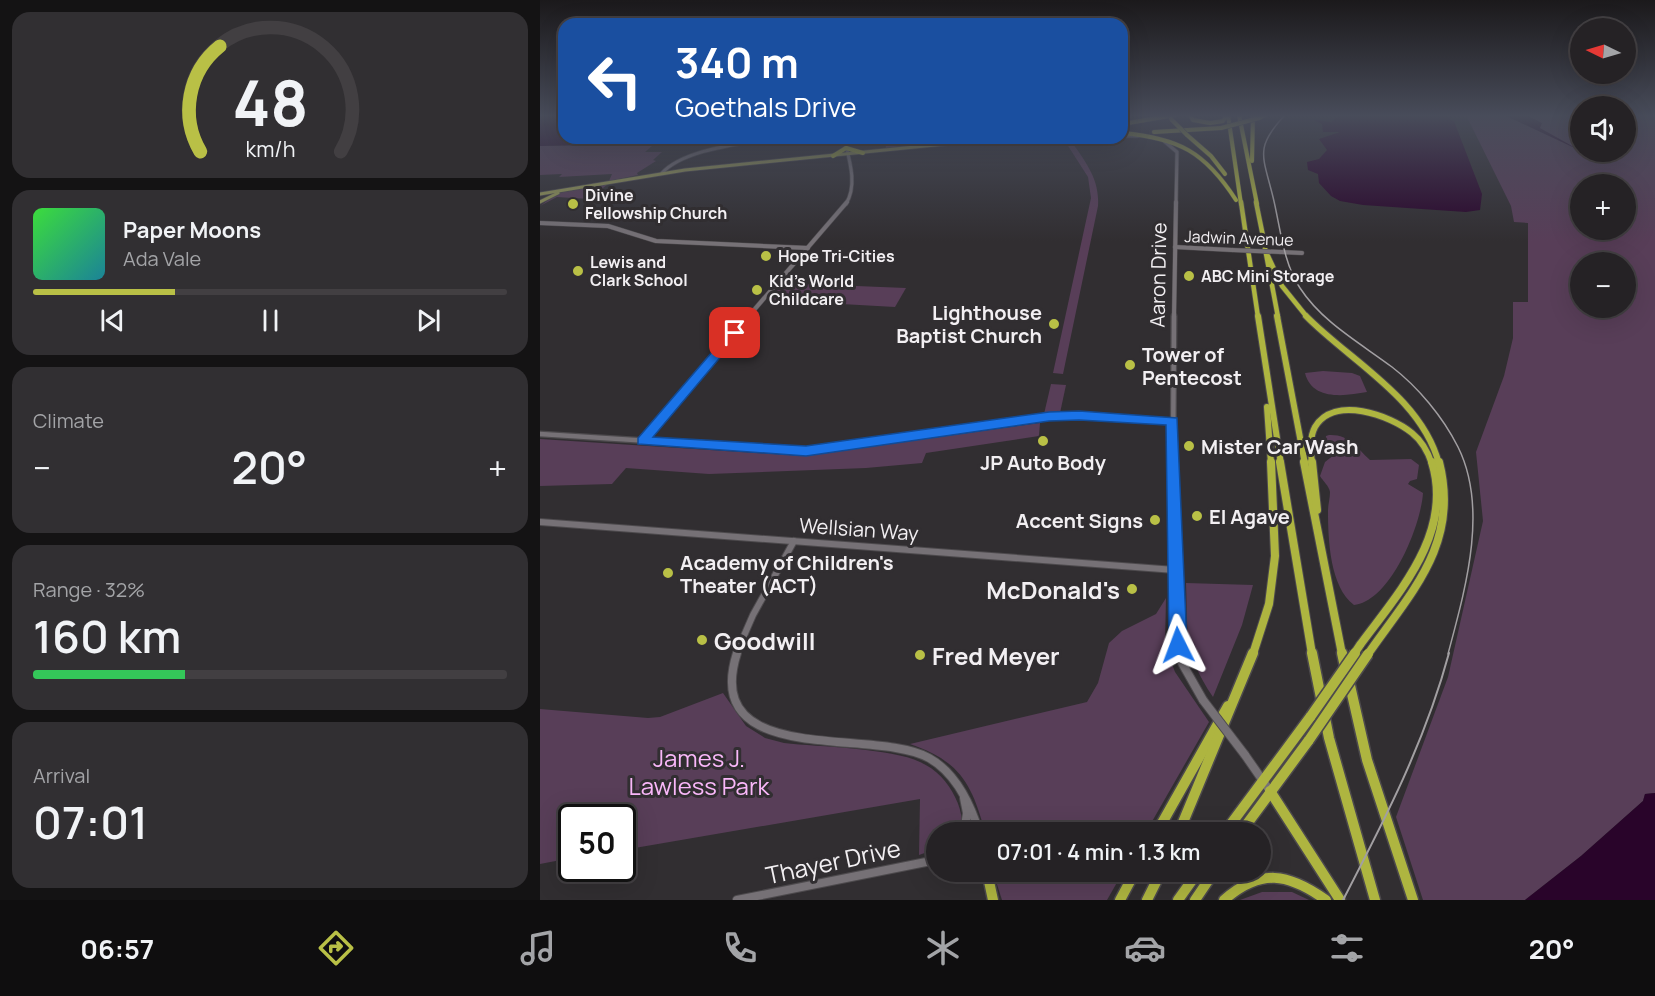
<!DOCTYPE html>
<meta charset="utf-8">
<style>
:root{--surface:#252225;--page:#312f32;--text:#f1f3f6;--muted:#a3a4a7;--line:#423f42;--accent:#b9c046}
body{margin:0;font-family:Manrope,sans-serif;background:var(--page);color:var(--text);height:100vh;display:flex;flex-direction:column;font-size:22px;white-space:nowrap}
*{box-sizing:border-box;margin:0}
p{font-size:20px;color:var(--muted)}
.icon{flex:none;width:33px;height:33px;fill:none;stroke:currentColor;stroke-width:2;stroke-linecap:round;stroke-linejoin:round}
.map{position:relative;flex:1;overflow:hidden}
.side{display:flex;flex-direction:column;gap:12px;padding:12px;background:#141314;width:540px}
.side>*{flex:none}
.hud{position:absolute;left:18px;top:18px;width:570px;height:126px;border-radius:18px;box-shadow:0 6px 24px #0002,0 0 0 2px var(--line);background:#1a4fa0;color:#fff;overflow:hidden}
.needle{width:39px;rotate:275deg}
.fabs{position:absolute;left:1030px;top:18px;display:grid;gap:12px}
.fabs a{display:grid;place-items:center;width:66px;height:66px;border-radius:50%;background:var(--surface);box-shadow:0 6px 24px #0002,0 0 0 2px var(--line);font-size:30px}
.speed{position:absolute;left:18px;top:804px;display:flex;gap:12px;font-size:30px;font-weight:700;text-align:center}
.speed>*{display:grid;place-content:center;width:78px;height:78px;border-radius:50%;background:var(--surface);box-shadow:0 6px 24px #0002,0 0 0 2px var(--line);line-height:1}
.speed .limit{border:3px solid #111;border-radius:9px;background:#fff;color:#111}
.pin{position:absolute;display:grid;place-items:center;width:51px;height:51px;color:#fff;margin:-26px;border-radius:12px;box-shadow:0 3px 9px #0006}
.me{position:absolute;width:66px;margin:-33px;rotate:357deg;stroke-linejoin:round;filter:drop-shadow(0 0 4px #0008)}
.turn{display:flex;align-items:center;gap:21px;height:126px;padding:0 18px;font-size:27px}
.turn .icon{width:78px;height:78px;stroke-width:2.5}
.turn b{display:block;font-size:42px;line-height:51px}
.big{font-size:45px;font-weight:600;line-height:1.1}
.side .tile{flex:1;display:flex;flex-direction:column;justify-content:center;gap:9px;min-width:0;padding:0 21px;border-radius:18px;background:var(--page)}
.side .dial{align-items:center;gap:0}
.dial svg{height:156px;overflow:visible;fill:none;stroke:var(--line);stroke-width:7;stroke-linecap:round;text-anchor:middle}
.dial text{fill:var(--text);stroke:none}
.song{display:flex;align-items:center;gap:18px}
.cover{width:72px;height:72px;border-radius:9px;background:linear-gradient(135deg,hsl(120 70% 55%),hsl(190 70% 35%))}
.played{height:6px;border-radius:3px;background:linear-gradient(90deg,var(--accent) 30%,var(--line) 30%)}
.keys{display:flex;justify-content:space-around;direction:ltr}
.heat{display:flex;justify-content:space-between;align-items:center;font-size:33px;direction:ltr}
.charge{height:9px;border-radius:4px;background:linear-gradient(90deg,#34c759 32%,var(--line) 0)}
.trip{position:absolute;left:386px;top:822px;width:345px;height:60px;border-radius:30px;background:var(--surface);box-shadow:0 6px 24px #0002,0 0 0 2px var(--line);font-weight:600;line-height:60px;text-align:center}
.menu{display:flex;height:96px;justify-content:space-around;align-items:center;background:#0f0e0f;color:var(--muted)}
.menu .icon{width:42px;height:42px}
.menu .on{color:var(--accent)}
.menu b{font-size:27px;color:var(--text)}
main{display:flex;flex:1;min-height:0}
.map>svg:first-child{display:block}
.green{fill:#583e58;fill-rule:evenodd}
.water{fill:#29042a}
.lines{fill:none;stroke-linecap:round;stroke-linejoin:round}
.secondary-far4-casing{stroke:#4d4a4d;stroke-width:4.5}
.secondary-far3-casing{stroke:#4d4a4d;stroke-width:5}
.secondary-far2-casing{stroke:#4d4a4d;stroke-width:7}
.secondary-far1-casing{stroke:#4d4a4d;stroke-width:8}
.secondary-casing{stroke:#4d4a4d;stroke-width:10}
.primary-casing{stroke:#4d4a4d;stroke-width:4.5}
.highway-far4-casing{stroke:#4d4a4d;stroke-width:5}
.highway-far3-casing{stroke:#4d4a4d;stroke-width:6}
.highway-far2-casing{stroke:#4d4a4d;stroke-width:8}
.highway-far1-casing{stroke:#4d4a4d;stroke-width:10}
.highway-casing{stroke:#4d4a4d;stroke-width:13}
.secondary-far4{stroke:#767176;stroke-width:3}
.secondary-far3{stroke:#767176;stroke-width:4}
.secondary-far2{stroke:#767176;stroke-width:4.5}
.secondary-far1{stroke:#767176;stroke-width:6}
.secondary{stroke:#767176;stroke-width:8}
.primary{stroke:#989a56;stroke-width:3}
.highway-far4{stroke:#aeb540;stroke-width:4}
.highway-far3{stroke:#aeb540;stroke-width:4.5}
.highway-far2{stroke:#aeb540;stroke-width:6}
.highway-far1{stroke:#aeb540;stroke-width:8}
.highway{stroke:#aeb540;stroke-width:10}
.rail-far1{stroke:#a29fa2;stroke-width:1.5}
.rail{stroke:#a29fa2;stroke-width:2}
.secondary-bridge-far1-casing{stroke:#4d4a4d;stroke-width:5;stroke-linecap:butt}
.secondary-bridge-casing{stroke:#4d4a4d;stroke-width:10;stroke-linecap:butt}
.highway-bridge-far2-casing{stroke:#4d4a4d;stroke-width:5;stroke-linecap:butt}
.highway-bridge-far1-casing{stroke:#4d4a4d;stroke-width:10;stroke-linecap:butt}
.highway-bridge-casing{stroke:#4d4a4d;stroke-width:13;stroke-linecap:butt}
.secondary-bridge-far1{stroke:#767176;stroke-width:4}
.secondary-bridge{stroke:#767176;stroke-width:8}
.highway-bridge-far2{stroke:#aeb540;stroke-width:4}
.highway-bridge-far1{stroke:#aeb540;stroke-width:8}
.highway-bridge{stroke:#aeb540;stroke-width:10}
.route{fill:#1a73e8;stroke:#114b97;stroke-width:1.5}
.poi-dot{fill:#b9c046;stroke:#312e31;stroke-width:2}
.labels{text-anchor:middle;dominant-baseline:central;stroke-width:6;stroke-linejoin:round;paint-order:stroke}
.far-poi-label{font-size:16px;font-weight:bold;fill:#f2eff2;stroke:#312e31;text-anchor:start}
.far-street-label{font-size:16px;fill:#f2eff2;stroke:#312e31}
.street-label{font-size:20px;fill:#f2eff2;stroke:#312e31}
.poi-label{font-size:20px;font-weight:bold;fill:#f2eff2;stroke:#312e31;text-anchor:start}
.near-poi-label{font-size:24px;font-weight:bold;fill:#f2eff2;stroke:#312e31;text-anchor:start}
.near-park-label{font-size:24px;fill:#f9b7f9;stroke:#312e31}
.near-street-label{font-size:24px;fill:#f2eff2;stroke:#312e31}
</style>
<main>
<section class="side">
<div class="tile dial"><svg viewBox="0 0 100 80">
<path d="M14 69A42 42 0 1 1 86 69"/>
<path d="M14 69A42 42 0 0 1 24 15" stroke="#b9c046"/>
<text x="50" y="56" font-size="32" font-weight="700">48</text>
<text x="50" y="72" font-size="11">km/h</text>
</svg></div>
<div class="tile">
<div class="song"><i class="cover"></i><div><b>Paper Moons</b><p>Ada Vale</p></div></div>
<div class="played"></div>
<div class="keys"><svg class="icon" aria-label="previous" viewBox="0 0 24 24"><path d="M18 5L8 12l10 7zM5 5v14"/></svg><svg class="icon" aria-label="pause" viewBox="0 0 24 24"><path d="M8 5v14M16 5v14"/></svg><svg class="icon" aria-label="next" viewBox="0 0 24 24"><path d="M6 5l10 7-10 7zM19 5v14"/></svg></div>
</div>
<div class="tile"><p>Climate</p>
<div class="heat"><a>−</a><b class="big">20°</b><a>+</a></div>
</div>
<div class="tile"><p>Range · 32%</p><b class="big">160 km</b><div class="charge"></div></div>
<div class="tile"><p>Arrival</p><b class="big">07:01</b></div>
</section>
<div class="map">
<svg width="1115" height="900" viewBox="0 0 1115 900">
<rect width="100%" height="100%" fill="#312e31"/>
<g class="green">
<path d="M899,115h142v37h45v-37h29v678l-10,1 -2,7 -62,55 -56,44h-102l-27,-83 52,-140 35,-156 -7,-69 28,-76 9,-38v-36h15v-79l-14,-1 -3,-16 -44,-89zM1041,184h45v46h-45zM1041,262h45v46h-45z"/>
<polygon points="111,138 128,138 119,140 105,152 122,152 113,160 116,161 97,173 98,175 69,181 72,174 19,177 22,174 0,175 0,146 43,145"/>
<polygon points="345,138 423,138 346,148"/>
<path d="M523,138h6c15,22 31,40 29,68l-35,168 -10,-1 38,-175 -3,-21z"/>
<polygon points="68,184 49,199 17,197 0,206 18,193"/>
<polygon points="242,283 366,288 355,307 230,300"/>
<path d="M783,371l29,2 8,3 7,16c-22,4 -55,9 -62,-19z"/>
<polygon points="511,384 526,385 520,413 504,414"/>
<polygon points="500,423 499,436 386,453 382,463 326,468 169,474 86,468 72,484 0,486 0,439 263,456"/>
<path d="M789,435c20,-1 28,13 41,25l41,-1 8,6 -2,14 -7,2 -2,3 15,9c-2,32 -32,108 -69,112 -24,-18 -26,-65 -26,-94 0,-6 2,-13 2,-19 -1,-6 -7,-11 -10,-16l5,-14 9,-7 -10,-8 2,-11z"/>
<path d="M646,583l67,2 -11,40 -29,72c-30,-45 -25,-62 -27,-114z"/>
<path d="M626,598l-1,47 10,27 34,50 -63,110h-161c-13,-48 -25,-71 -75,-88l177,-42 11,-19 11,-40 13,-12 34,-17z"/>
<path d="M183,693l23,33 19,12 19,5c35,4 107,5 136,19 16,7 28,20 35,35 6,12 9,24 4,35h-23v17l-17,6 1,-56 -297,51 -1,-32h-50l-1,40 -31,6v-155l108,9 12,-1z"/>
<polygon points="453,872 583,872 567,900 462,900"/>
<polygon points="722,892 752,892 769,900 700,900"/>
</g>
<g class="water">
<polygon points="0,115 24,115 24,138 111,138 43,145 0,146"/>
<polygon points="800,115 913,117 909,119 914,121 917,129 942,194 940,210 926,212 823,205 800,201 791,196 779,183 778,174 768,170 767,162 779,159 787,150 779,139 800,132 783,132 782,124 774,120 791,122"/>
<polygon points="964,115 986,115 1002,123 1000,128 1041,151"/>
<polygon points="1115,793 1115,900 985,900 1041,856 1103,801 1105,794"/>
</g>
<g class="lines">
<defs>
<g id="secondary-far4">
<polyline points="582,136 598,136"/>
<path d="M304,138c5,21 14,46 2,66"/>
<polyline points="467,138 468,142 509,138"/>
<polyline points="624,141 637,152 636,204"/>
<path d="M122,173c22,-24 79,-29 110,-35"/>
</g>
<g id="secondary-far3">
<polyline points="0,223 68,226 116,241 268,248"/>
<polyline points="635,247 692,250"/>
<polyline points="741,252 762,253"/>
<polyline points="208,317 307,202"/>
<polyline points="634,317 636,202"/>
</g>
<g id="secondary-far2">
<polyline points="0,434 265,451 509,416 539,415 632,421"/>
<polyline points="102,441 210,316"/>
<polyline points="633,464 634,316"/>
</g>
<g id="secondary-far1">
<polyline points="633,462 637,636 640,654"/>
<polyline points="0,522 635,570"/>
<polyline points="196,654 213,615 254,541"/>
</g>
<g id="secondary">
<path d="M197,653c-37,116 137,74 192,105 27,15 41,45 50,74"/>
<polyline points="640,653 642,663 663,700"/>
<polyline points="705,755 730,791"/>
<polyline points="424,798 427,813 424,832"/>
<polyline points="197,900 396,860"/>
</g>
<g id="primary">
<polyline points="0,194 145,170 465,138"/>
<polyline points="0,202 18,193"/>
</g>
<g id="highway-far4">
<polyline points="650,115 653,120 670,123 683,121 687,115"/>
<polyline points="688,115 701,204"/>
<polyline points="699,115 717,204"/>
<polyline points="719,118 725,115"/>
<polyline points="632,120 641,129"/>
<polyline points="582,124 635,115"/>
<polyline points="614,132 681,128"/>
<path d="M582,133c57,5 83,19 114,67"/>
<polyline points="647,135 671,156 685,174"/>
<polyline points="293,156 306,148 323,153"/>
<polyline points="712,161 713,115"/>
</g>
<g id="highway-far3">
<polyline points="701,202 718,317"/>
<polyline points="716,202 725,246"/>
<polyline points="724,243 738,317"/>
<polyline points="728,256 742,286 767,317"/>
</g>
<g id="highway-far2">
<polyline points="718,316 741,464"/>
<polyline points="737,316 765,464"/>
<path d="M766,316c44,45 116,82 133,148"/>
<polyline points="727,407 731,464"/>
<path d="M772,464c-1,-11 -3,-26 3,-37 19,-32 75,-12 97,6 10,8 16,19 20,31"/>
</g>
<g id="highway-far1">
<polyline points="740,462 772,654"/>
<polyline points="764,462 802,654"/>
<polyline points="772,462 777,510"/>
<path d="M820,645c39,-53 94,-112 72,-183"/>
<polyline points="713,654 729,604 735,556 731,462"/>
<path d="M828,654c43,-62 92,-110 71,-192"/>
</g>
<g id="highway">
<polyline points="772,653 789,738 835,900"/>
<polyline points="802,653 805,667"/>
<polyline points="809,681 827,760 873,900"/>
<polyline points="730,791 800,900"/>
<polyline points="617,832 688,706"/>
<polyline points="639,832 713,653"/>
<polyline points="685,832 771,716"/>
<polyline points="701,832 769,740"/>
<polyline points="447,872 453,900"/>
<polyline points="580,900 595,872"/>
<polyline points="607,900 621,872"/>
<polyline points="638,900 658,872"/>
<polyline points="655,900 674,872"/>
<path d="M684,900c37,-32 64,-27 102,0"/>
</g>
</defs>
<use href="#secondary-far4" class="secondary-far4-casing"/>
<use href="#secondary-far3" class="secondary-far3-casing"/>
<use href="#secondary-far2" class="secondary-far2-casing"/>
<use href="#secondary-far1" class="secondary-far1-casing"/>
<use href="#secondary" class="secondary-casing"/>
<use href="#primary" class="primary-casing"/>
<use href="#highway-far4" class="highway-far4-casing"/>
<use href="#highway-far3" class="highway-far3-casing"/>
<use href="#highway-far2" class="highway-far2-casing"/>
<use href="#highway-far1" class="highway-far1-casing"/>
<use href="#highway" class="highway-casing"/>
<use href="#secondary-far4" class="secondary-far4"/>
<use href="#secondary-far3" class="secondary-far3"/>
<use href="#secondary-far2" class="secondary-far2"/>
<use href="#secondary-far1" class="secondary-far1"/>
<use href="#secondary" class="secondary"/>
<use href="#primary" class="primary"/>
<use href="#highway-far4" class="highway-far4"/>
<use href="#highway-far3" class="highway-far3"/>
<use href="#highway-far2" class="highway-far2"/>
<use href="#highway-far1" class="highway-far1"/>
<use href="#highway" class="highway"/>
<path class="rail-far1" d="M745,115c-31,33 -22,41 -12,82 7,28 10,66 27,91 22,34 60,55 92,79 26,20 51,50 66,80 31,62 7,143 -10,207"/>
<path class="rail" d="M803,900c42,-81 82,-158 106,-247"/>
<defs>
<polyline id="secondary-bridge-far1" points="692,250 741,252"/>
<polyline id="secondary-bridge" points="663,700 705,755"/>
<g id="highway-bridge-far2">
<polyline points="629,115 632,120"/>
<polyline points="681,128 719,118"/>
<polyline points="641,129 647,135"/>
</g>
<polyline id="highway-bridge-far1" points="814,654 820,645"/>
<g id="highway-bridge">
<polyline points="771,716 815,653"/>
<polyline points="769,740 828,654"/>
</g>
</defs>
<use href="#secondary-bridge-far1" class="secondary-bridge-far1-casing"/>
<use href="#secondary-bridge" class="secondary-bridge-casing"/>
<use href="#highway-bridge-far2" class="highway-bridge-far2-casing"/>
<use href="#highway-bridge-far1" class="highway-bridge-far1-casing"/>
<use href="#highway-bridge" class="highway-bridge-casing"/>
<use href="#secondary-bridge-far1" class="secondary-bridge-far1"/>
<use href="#secondary-bridge" class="secondary-bridge"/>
<use href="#highway-bridge-far2" class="highway-bridge-far2"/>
<use href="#highway-bridge-far1" class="highway-bridge-far1"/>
<use href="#highway-bridge" class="highway-bridge"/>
</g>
<linearGradient id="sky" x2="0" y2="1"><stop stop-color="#1b191b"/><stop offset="0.48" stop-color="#484c5a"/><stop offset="1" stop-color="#484c5a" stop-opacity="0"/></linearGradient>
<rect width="1115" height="241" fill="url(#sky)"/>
<polygon class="route" points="195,329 201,333 199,335 113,437 266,446 509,412 539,411 637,418 647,645 644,651 638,653 631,651 629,645 626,425 539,420 509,421 266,456 98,444 98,438 191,330"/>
<g class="poi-dot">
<circle cx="33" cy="204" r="6"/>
<circle cx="226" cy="256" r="6"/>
<circle cx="38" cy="271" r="6"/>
<circle cx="649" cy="276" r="6"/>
<circle cx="217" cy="290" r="6"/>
<circle cx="514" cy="324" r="6"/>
<circle cx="590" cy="365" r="6"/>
<circle cx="503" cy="441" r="6"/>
<circle cx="649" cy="446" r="6"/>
<circle cx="657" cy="516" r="6"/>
<circle cx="615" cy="520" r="6"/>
<circle cx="128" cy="573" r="6"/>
<circle cx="592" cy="589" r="6"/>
<circle cx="162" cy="640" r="6"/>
<circle cx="380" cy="655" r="6"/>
</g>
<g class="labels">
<g class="far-poi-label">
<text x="45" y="195">Divine<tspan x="45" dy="18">Fellowship Church</tspan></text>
<text x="238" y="256">Hope Tri-Cities</text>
<text x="50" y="262">Lewis and<tspan x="50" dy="18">Clark School</tspan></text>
<text x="661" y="276">ABC Mini Storage</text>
<text x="229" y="281">Kid's World<tspan x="229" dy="18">Childcare</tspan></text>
</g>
<g class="far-street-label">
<text transform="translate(699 238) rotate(2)">Jadwin Avenue</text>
</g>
<g class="street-label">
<text transform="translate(618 275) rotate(-89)">Aaron Drive</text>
<text transform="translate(319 529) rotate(4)">Wellsian Way</text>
</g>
<g class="poi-label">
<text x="502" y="312" text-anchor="end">Lighthouse<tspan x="502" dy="23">Baptist Church</tspan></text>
<text x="602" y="354">Tower of<tspan x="602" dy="23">Pentecost</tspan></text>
<text x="661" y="446">Mister Car Wash</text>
<text x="503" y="462" text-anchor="middle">JP Auto Body</text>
<text x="669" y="516">El Agave</text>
<text x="603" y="520" text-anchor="end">Accent Signs</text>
<text x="140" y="562">Academy of Children's<tspan x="140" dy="23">Theater (ACT)</tspan></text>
</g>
<g class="near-poi-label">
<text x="580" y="589" text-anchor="end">McDonald's</text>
<text x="174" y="640">Goodwill</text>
<text x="392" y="655">Fred Meyer</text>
</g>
<g class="near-park-label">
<text x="159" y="757">James J.<tspan x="159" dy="28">Lawless Park</tspan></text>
</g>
<g class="near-street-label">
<text transform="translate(293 861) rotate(-12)">Thayer Drive</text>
</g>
</g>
</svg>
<div class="fabs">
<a><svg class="needle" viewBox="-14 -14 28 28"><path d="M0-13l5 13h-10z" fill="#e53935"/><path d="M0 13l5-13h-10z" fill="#a3a4a7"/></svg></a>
<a><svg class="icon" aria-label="sound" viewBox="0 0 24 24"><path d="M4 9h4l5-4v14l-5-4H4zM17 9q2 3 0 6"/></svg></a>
<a>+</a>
<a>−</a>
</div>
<div class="speed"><div class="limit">50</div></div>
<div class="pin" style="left:195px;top:333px;background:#d93025"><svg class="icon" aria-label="arrive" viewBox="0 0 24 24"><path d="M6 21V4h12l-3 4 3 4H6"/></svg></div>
<svg class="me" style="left:638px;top:645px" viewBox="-20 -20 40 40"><path d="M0-17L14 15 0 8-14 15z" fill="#1a73e8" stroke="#fff" stroke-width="4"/></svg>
<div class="trip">07:01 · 4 min · 1.3 km</div>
<div class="hud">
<div class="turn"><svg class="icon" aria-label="left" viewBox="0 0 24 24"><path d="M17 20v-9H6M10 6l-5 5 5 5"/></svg><div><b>340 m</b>Goethals Drive</div></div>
</div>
</div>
</main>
<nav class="menu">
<b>06:57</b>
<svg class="icon on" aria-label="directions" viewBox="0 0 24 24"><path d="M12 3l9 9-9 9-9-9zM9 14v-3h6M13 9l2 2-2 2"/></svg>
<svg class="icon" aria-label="music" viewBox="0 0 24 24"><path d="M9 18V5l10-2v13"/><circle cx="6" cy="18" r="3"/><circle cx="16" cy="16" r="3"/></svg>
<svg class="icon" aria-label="phone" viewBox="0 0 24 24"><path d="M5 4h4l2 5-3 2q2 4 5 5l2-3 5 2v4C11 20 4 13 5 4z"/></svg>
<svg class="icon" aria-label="climate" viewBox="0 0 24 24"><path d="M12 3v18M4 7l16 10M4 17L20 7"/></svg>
<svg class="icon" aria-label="car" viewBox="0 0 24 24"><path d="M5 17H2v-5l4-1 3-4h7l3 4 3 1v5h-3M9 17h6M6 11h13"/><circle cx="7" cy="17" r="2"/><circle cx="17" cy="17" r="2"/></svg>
<svg class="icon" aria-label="filters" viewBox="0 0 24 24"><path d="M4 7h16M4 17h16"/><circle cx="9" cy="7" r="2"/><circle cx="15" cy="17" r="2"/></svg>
<b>20°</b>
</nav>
